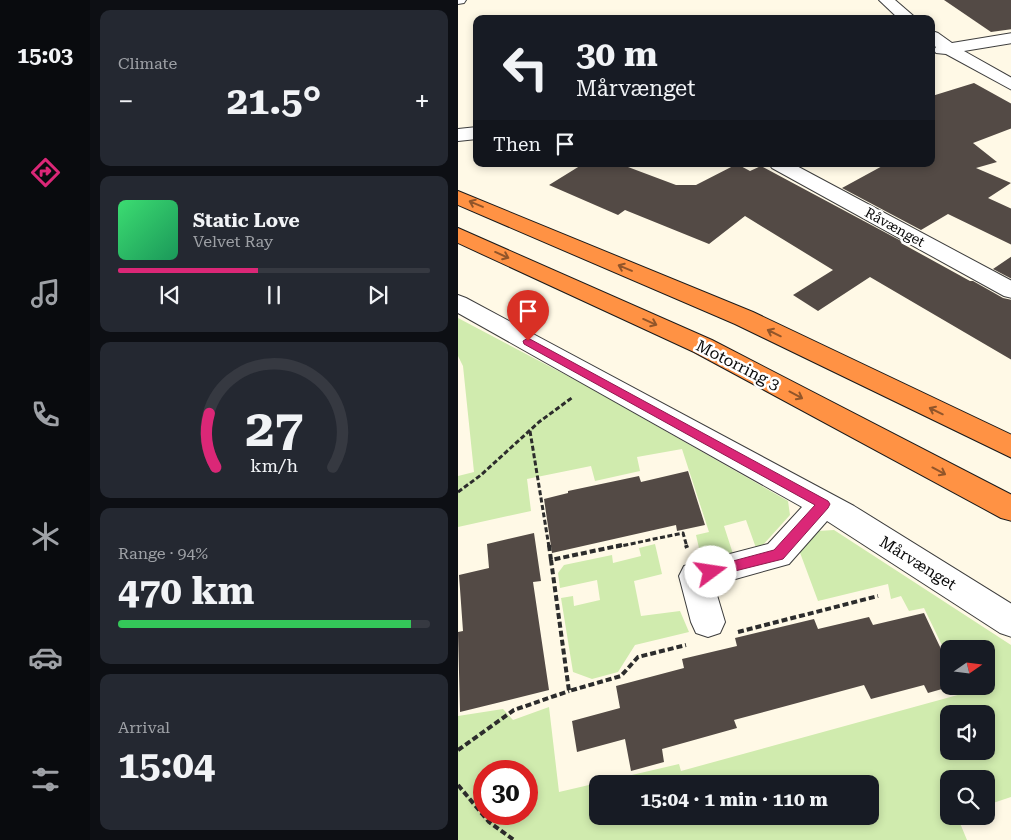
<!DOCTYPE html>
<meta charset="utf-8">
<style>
:root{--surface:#171b24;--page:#242831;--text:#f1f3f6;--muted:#9ea1a6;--line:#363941;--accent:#db2777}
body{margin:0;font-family:"Roboto Serif",serif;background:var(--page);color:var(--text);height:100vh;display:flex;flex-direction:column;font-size:19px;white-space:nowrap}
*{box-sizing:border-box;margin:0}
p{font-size:16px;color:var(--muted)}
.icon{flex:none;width:28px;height:28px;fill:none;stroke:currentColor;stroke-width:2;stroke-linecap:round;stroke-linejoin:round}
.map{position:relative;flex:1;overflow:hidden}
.side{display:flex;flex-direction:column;gap:10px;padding:10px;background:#0d0f14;width:368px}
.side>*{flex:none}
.banner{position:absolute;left:15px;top:15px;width:462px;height:152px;border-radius:10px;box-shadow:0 2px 8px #0003;background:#171b24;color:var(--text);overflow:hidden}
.needle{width:32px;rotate:76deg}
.controls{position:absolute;left:482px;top:640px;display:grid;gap:10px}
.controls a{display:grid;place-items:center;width:55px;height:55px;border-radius:10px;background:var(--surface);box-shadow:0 2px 8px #0003;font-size:25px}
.speed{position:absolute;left:15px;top:760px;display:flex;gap:10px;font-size:25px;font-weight:700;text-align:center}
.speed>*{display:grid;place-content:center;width:65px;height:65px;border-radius:50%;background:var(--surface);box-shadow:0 2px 8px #0003;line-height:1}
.speed .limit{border:8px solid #d22;background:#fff;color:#111}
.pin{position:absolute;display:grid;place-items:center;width:42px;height:42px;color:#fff;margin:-51px -21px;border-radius:50% 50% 50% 0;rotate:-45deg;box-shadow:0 0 5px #0007}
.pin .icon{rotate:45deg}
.me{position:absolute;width:55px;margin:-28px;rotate:76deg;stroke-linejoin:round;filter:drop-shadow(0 0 4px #0008)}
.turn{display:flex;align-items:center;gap:18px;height:105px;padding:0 20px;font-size:22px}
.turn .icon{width:65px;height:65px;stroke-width:2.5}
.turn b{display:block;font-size:35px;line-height:42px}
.then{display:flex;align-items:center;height:48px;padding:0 20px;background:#0003;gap:10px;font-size:19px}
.big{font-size:38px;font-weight:700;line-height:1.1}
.side .tile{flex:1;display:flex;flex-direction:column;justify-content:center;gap:8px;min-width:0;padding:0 18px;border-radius:10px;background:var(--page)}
.side .dial{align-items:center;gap:0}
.dial svg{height:130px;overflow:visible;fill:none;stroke:var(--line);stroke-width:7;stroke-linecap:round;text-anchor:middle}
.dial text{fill:var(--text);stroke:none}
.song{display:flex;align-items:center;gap:15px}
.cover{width:60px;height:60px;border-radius:8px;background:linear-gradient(135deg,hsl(140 70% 55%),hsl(150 70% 35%))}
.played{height:5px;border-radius:2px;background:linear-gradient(90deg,var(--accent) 45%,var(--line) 45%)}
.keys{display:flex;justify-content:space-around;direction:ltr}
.heat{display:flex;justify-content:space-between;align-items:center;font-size:28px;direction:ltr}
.charge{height:8px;border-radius:4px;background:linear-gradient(90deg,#34c759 94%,var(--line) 0)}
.trip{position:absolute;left:131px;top:775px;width:290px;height:50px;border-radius:10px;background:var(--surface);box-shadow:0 2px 8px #0003;font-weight:700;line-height:50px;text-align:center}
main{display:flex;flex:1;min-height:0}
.dock{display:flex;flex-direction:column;width:90px;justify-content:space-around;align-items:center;background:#090b0e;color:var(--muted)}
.dock .icon{width:35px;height:35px}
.dock .current{color:var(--accent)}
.dock b{font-size:22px;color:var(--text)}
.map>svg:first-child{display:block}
.green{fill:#d0ebae;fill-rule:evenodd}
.building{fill:#534a45}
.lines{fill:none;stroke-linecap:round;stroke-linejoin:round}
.minor-casing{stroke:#3d3d3d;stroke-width:2}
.motorway-casing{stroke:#1b1b1b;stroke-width:2}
.path-far1{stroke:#2c2c2c;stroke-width:3;stroke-dasharray:5 2.5;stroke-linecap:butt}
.path{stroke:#2c2c2c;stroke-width:4;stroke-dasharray:6 3;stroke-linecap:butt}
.minor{fill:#fff;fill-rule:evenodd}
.motorway{fill:#ff9244;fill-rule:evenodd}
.oneway{stroke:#91552a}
.route{fill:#db2777;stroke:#8e194d}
.labels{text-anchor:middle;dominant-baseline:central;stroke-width:5;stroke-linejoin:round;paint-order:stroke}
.far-street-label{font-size:14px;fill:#0a0a0a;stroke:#fff}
.street-label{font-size:16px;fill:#0a0a0a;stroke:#fff}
</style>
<main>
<nav class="dock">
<b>15:03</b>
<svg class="icon current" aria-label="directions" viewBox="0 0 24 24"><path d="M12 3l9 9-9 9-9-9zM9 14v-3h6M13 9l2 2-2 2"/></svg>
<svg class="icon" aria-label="music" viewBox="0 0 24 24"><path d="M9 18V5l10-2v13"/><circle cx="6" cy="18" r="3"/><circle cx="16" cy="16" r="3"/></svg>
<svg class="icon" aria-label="phone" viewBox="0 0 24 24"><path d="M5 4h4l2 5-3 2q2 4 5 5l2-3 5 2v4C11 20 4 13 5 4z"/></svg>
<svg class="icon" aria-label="climate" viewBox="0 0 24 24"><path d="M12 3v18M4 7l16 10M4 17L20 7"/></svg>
<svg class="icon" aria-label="car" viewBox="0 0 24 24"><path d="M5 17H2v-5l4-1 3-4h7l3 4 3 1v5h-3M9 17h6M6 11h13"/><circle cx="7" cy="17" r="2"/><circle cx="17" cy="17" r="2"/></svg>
<svg class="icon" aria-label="filters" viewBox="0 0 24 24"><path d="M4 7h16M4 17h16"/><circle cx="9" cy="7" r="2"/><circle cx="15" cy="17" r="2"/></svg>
</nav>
<section class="side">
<div class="tile"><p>Climate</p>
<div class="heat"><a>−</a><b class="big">21.5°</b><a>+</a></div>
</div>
<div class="tile">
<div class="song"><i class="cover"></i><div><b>Static Love</b><p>Velvet Ray</p></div></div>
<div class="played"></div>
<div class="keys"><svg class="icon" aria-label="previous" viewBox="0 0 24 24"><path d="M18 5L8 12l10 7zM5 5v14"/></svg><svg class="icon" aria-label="pause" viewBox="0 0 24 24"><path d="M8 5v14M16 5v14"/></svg><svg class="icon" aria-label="next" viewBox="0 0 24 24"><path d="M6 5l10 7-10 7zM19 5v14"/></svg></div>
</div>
<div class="tile dial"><svg viewBox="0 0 100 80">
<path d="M14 69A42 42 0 1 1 86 69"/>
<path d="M14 69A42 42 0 0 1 10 36" stroke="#db2777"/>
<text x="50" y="56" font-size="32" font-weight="700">27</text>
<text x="50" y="72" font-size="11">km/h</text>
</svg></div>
<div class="tile"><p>Range · 94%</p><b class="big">470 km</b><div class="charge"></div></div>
<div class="tile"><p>Arrival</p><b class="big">15:04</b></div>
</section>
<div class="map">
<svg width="554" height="840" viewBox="0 0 554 840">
<rect width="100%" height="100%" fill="#fff9e6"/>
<g class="green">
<polygon points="0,318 125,384 330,501 332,515 303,547 298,548 288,520 266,526 275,554 244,561 238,535 251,532 224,449 179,457 182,471 137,481 133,466 69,479 73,511 0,527 0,476 16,472 5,366 0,356"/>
<path d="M376,530l177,115v152l-24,8v-26h-38v37h8l10,24h-509v-124l45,-7 10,11 36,-13 10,85 120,-28 2,7 284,-78 -3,-7h25v-37h-38v11l-25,-52 -15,3 -8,-15 -10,3 -3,-15 -70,17 -19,-51 19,-19zM491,714h38v37h-38zM26,771h43v43h-43zM140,784h272v32h-272z"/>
<polygon points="197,544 204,574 176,581 183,616 222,611 231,632 177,645 160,672 134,679 115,672 103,598 115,596 116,606 142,600 139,580 102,588 100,573 106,565 154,555 155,563 183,556 181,548"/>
</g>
<g class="building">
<polygon points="486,0 554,0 554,29 533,32"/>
<polygon points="516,83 554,104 554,128 515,143 539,162 518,168 553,183 530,198 554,209 554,245 490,214 463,230 384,188 428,164 474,164 474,96"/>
<polygon points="125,164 162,164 218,185 238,185 279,164 292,171 303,166 445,242 443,243 512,281 515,281 545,298 554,300 554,360 412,277 360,311 335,295 375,270 287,216 251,244 167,210 160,215 91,185"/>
<polygon points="554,256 554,279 535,269"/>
<polygon points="230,471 247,525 219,531 218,525 94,553 86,499 110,493 110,491 181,476 183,482"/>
<polygon points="76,533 83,581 75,582 91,690 2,712 0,632 5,631 1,575 31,568 29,544"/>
<polygon points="466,613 491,666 491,687 470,693 466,685 413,699 406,685 276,720 279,728 204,749 206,762 173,771 167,739 119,752 114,721 162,708 158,686 226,668 224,659 279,646 277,638 356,619 360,629 411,617 415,625"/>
</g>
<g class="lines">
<defs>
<g id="minor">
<polygon points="0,0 8,0 6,3 0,4"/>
<polygon points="421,0 437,0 459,19 441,19"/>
<polygon points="474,31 480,33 494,43 554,33 554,43 506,51 554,78 554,90 488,54 478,53 476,50 478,47 474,44"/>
<polygon points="19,127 19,139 0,141 0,129"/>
<polygon points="311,164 335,164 554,281 554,298 546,296 314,168"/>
<polygon points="0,295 8,298 396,506 554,604 554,637 542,633 369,521 331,564 256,585 267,622 262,633 250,637 238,633 233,622 221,576 226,566 310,544 344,507 0,313"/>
</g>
<g id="motorway">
<polygon points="0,191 295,312 554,435 554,458 277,324 0,205"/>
<polygon points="0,228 254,340 554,495 554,521 543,518 236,352 0,243"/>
</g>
</defs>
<use href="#minor" class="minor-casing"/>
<use href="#motorway" class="motorway-casing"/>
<g class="path-far1">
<polyline points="72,431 91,547"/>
<polyline points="0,492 23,475 81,422 115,397"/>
<polyline points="158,547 225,533 229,547"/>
</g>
<g class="path">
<polyline points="91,545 93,560"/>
<polyline points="164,545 93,560 111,691 163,676 180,657 228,645"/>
<polyline points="228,545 229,548"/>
<polyline points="280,632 420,596"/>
<polyline points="0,750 56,710 111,691"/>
<polyline points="0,785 31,822 56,840"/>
</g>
<use href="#minor" class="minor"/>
<use href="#motorway" class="motorway"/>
</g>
<defs><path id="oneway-shaft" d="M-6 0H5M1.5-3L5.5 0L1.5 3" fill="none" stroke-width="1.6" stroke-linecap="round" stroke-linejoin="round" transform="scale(1.25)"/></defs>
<g class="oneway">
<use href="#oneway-shaft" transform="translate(18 204) rotate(-157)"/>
<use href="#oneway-shaft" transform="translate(44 255) rotate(24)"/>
<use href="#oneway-shaft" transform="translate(167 268) rotate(-157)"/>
<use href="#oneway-shaft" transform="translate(192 322) rotate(24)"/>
<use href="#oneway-shaft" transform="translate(316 333) rotate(-154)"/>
<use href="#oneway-shaft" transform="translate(338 395) rotate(28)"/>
<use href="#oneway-shaft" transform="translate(478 411) rotate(-154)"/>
<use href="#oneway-shaft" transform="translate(481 471) rotate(28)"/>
</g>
<polygon class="route" points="70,338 370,501 372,504 370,508 325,559 253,577 249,576 247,572 249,568 316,550 357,505 66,344 65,341"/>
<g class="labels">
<g class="far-street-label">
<text transform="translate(437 227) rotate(29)">Råvænget</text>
</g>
<g class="street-label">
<text transform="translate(280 365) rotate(27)">Motorring 3</text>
<text transform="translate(460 563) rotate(32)">Mårvænget</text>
</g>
</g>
</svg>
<div class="controls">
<a><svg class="needle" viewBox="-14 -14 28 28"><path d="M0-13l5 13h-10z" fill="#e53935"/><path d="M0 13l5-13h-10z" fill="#9ea1a6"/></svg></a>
<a><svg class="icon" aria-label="sound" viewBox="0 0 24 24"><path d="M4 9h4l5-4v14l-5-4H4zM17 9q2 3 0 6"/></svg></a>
<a><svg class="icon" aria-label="search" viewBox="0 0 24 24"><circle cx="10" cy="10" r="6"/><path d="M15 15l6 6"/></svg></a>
</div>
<div class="speed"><div class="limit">30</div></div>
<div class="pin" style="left:70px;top:341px;background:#d93025"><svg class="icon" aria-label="arrive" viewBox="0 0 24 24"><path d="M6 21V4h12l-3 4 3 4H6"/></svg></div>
<svg class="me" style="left:253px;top:572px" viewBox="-20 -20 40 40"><circle r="19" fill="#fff"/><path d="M0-13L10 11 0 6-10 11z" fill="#db2777"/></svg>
<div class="trip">15:04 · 1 min · 110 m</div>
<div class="banner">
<div class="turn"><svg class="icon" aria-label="left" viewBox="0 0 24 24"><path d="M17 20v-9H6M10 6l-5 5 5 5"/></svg><div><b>30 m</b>Mårvænget</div></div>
<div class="then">Then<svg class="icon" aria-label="arrive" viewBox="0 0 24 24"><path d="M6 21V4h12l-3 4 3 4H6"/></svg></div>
</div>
</div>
</main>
